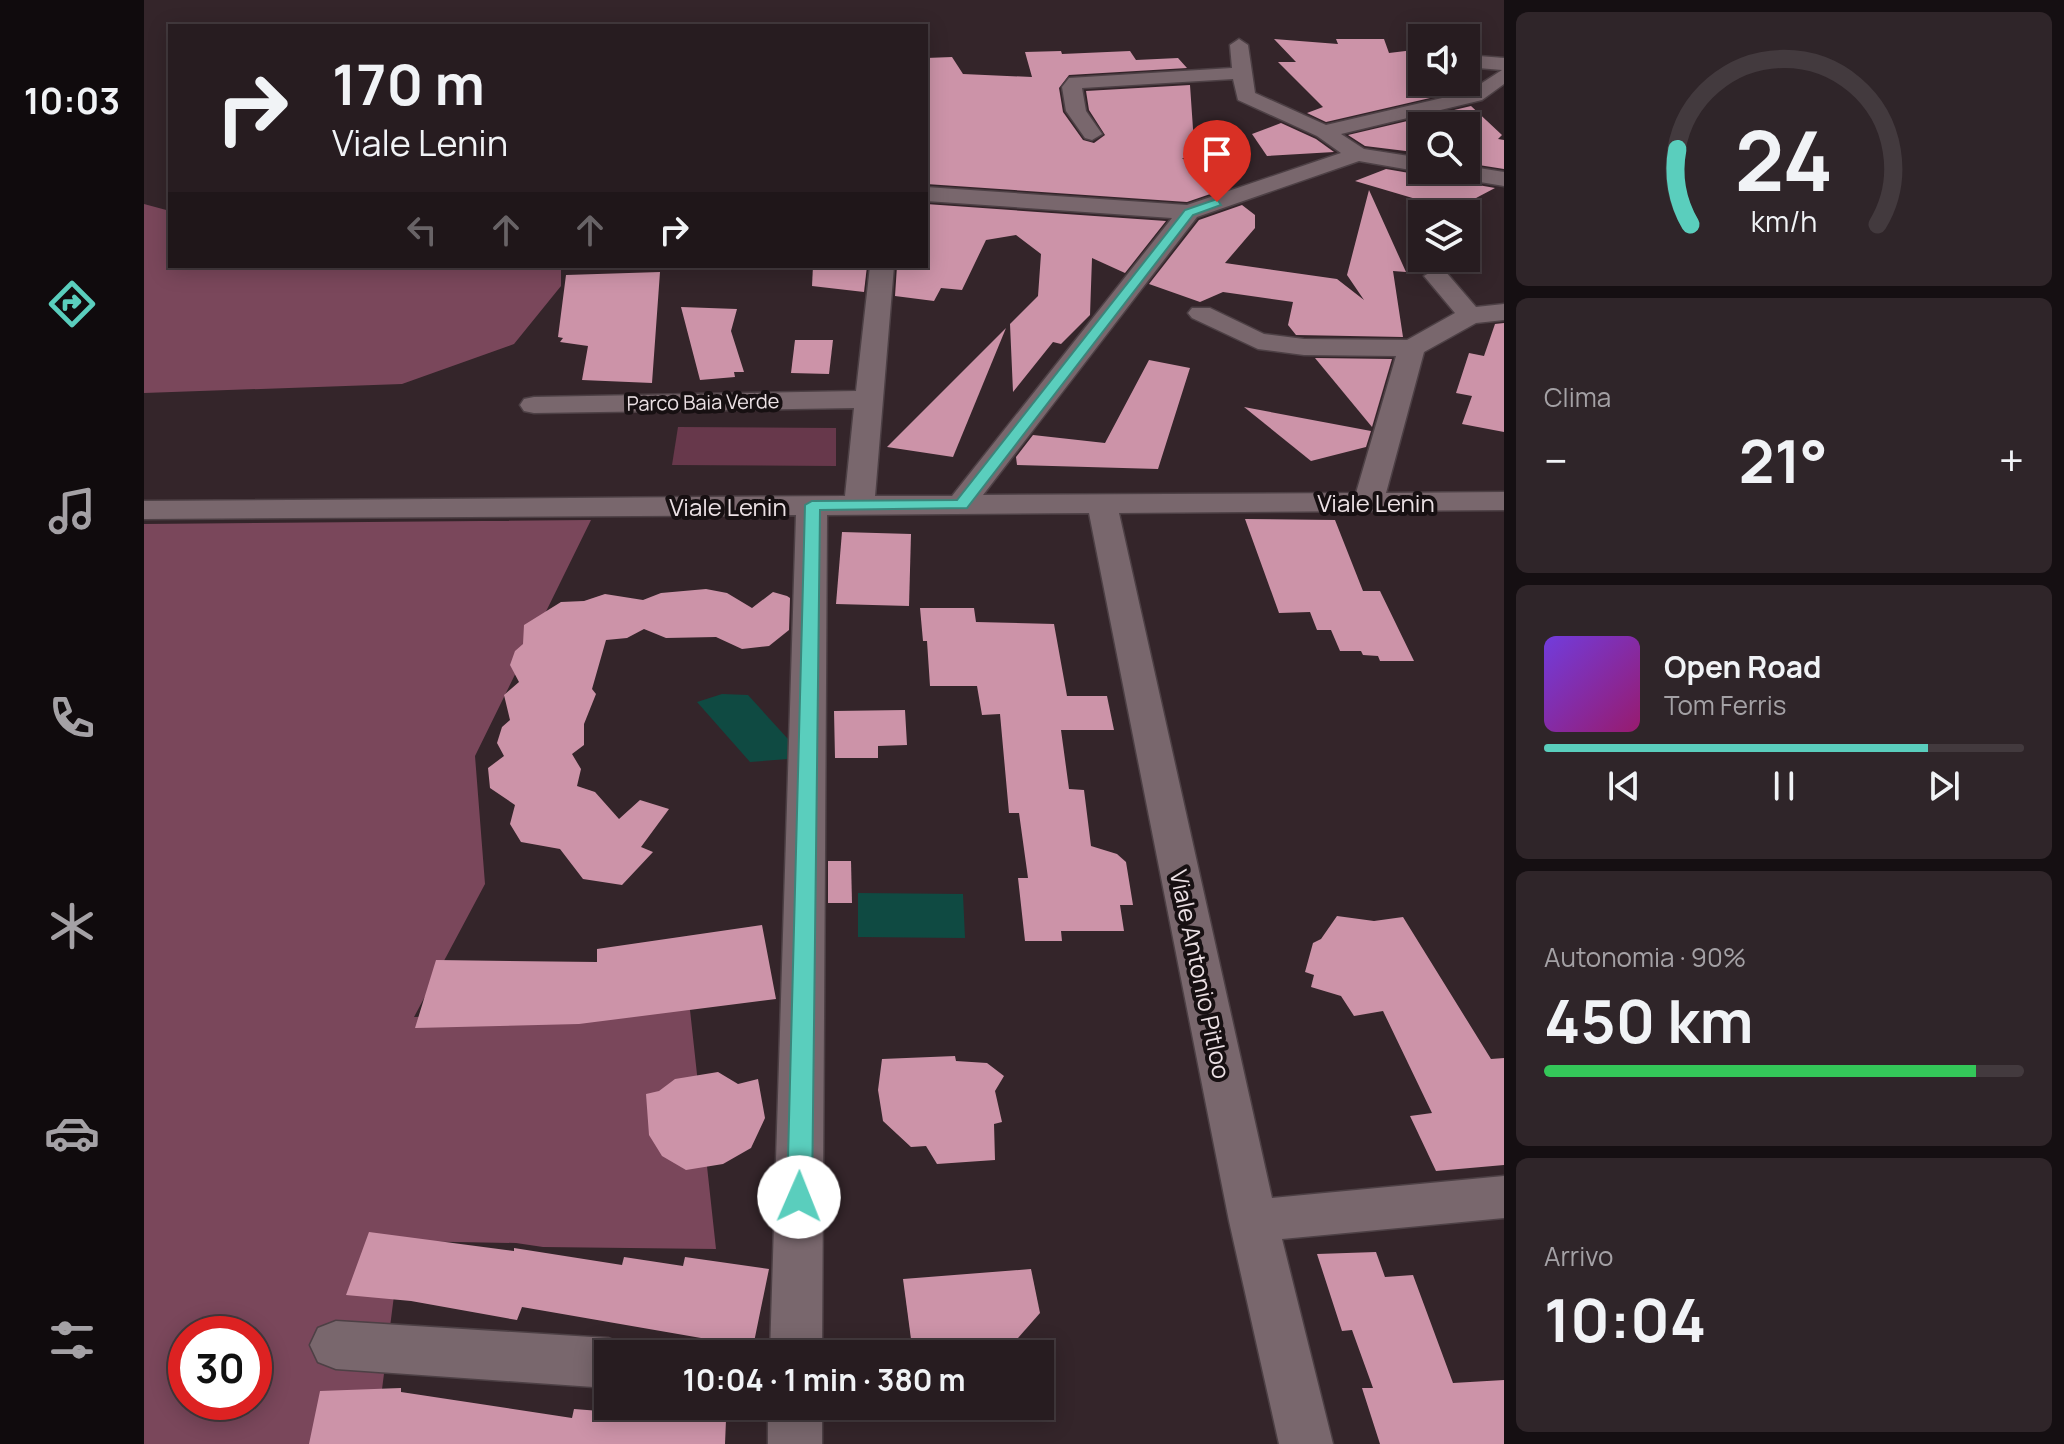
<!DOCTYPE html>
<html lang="it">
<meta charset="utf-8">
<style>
:root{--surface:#271c20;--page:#2f2529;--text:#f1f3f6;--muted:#a4a1a5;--line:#433a3e;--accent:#5acebd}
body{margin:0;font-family:Manrope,sans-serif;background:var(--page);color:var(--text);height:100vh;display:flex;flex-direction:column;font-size:30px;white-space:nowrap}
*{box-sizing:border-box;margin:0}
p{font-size:26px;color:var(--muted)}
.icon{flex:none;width:44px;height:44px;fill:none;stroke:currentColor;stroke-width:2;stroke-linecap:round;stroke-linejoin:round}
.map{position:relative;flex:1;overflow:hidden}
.panel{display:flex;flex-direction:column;gap:12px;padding:12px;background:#150f12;width:560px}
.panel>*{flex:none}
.guide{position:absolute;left:24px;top:24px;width:760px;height:244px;border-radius:0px;box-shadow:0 4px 20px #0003,0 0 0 2px var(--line);background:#271c20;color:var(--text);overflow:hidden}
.controls{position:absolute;left:1264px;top:24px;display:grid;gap:16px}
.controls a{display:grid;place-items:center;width:72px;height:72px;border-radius:0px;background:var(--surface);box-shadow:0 4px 20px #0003,0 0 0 2px var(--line);font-size:40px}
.speed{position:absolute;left:24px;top:1316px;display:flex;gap:16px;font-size:40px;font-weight:700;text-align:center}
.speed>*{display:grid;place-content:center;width:104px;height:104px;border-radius:50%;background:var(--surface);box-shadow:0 4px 20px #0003,0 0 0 2px var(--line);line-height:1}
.speed .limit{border:12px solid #d22;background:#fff;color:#111}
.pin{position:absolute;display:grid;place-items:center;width:68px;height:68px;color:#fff;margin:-82px -34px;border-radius:50% 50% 50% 0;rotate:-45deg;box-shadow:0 0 8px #0007}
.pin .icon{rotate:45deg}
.me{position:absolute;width:88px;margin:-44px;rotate:1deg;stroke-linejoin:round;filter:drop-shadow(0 0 6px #0008)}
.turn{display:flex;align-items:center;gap:28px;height:168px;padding:0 32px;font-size:36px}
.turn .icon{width:104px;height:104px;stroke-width:2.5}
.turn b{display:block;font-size:56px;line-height:68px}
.lanes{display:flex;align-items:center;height:76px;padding:0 32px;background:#0003;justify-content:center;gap:40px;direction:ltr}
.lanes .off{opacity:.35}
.big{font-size:60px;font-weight:700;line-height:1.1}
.panel .card{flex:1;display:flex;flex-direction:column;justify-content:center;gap:12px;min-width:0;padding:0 28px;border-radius:12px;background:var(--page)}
.panel .dial{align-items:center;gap:0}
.dial svg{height:208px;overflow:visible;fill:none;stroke:var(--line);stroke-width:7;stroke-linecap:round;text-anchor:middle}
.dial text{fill:var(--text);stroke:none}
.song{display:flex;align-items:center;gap:24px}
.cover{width:96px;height:96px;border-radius:12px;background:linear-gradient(135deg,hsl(260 70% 55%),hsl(320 70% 35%))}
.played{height:8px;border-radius:4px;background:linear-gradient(90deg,var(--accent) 80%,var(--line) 80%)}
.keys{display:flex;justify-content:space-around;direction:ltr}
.heat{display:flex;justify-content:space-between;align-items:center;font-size:44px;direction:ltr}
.charge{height:12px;border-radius:6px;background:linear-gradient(90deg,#34c759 90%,var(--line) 0)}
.trip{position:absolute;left:450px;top:1340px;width:460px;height:80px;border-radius:0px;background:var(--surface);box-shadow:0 4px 20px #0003,0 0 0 2px var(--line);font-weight:700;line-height:80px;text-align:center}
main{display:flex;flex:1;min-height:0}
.menu{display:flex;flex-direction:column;width:144px;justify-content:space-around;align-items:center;background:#100b0d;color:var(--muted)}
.menu .icon{width:56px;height:56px}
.menu .active{color:var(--accent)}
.menu b{font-size:36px;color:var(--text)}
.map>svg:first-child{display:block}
.green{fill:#67384b}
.forest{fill:#7a475b;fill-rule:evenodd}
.water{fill:#0f4a42}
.building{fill:#cc93a8}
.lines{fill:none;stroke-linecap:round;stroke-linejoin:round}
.street-casing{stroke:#4d4045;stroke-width:3}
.street{fill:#79676d;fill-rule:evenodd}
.route{fill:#5acebd;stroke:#3a867b;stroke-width:2}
.labels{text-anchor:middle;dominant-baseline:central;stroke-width:8;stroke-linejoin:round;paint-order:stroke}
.far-street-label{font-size:20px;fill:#ece1e5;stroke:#171012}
.street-label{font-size:24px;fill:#ece1e5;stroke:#171012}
</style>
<main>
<nav class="menu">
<b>10:03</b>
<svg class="icon active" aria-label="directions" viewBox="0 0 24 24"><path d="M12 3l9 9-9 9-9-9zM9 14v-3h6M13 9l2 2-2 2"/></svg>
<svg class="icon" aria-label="music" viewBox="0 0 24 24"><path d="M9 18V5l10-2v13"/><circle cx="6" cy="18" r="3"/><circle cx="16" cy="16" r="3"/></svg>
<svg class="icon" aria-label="phone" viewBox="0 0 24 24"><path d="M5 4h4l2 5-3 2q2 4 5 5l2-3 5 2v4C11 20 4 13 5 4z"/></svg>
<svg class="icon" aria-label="climate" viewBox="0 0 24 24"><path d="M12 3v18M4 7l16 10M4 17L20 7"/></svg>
<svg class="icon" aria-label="car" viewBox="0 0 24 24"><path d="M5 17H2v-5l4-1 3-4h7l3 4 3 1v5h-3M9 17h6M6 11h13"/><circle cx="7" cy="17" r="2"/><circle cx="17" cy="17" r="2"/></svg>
<svg class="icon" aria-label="filters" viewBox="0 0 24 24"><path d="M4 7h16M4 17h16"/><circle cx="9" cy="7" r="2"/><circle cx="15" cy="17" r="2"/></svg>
</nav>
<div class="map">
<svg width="1360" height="1444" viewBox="0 0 1360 1444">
<rect width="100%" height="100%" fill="#34252a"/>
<polygon class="green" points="534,427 692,428 692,466 528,465"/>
<g class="forest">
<polygon points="0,204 26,211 26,266 417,266 417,286 370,344 258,384 0,393"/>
<path d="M447,520l-116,236 10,128 -71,133 276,-7 26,239 -173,-2 -27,-4 -115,-2 -26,203h-231v-920zM42,1334h68v68h-68z"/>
</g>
<g class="water">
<polygon points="578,694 604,695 644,739 644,759 606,762 553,702"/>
<polygon points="714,893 819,894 821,938 714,937"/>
</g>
<g class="building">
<polygon points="1130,39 1194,44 1192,39 1240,39 1245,53 1278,49 1278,82 1301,82 1312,92 1182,122 1163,113 1179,107 1134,62 1152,62"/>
<polygon points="917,51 918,54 986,51 992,60 1034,58 1043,68 925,75 915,88 919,112 939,140 950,143 961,135 945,110 942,91 1046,85 1051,158 1038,158 1078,190 1043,202 782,184 782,58 808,57 819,74 888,77 881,52"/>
<polygon points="1327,106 1358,135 1354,139 1360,140 1360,169 1322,163 1322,126 1278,126 1278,153 1221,146 1204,135"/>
<polygon points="1137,123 1172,139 1190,152 1123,156 1108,134"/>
<polygon points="1242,169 1277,175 1292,170 1306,180 1351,188 1315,207 1299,207 1211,181"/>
<polygon points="1225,190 1262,272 1249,271 1259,337 1152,335 1144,325 1149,302 1079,292 1056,302 1005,284 1055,220 1098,205 1111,215 1111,228 1081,263 1193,279 1220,300 1203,275"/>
<polygon points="782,204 1022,221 981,273 948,258 946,315 917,344 909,342 869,392 866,324 894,296 897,254 872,235 842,240 818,290 797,288 790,301 751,296 753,266 782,266"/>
<polygon points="669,266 723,266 720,292 668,286"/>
<polygon points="516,272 508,383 438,380 444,346 416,342 419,338 414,337 422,275"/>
<polygon points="537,307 593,309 587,331 600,372 590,372 591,377 556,380"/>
<polygon points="1360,323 1360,432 1318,424 1328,396 1312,393 1325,353 1340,356 1351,324"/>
<polygon points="862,328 809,457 743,447"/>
<polygon points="651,340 689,340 685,374 647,373"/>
<polygon points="1171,358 1248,359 1228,427"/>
<polygon points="1005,360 1046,368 1014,469 873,465 872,457 889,435 961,443"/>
<polygon points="1100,407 1227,431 1222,447 1167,461"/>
<polygon points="1101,519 1191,520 1219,591 1236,591 1270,661 1236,661 1234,656 1219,655 1217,651 1196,651 1187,630 1173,630 1166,612 1135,613"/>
<polygon points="698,532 767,534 765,606 692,604"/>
<polygon points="562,589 583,593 608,608 629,592 643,596 646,598 645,630 625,646 598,649 572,637 522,638 500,629 483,638 462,640 448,689 452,694 440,724 440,745 428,754 437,769 433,786 451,792 475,819 496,800 525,809 497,847 509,852 478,885 439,879 416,849 377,842 366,824 371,805 346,788 344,768 360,756 353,743 358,727 366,720 360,695 375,682 366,665 371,651 379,644 380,625 417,602 440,601 461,594 499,600 517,593"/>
<polygon points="776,608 830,608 832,622 910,624 923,696 963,696 970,730 917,730 925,789 940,790 947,846 973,854 982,862 989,905 976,905 980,931 917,931 918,941 881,941 874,878 884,878 875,813 865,813 856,714 838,715 833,686 786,686 783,641 779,641"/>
<polygon points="761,710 763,745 734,746 734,758 691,758 690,711"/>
<polygon points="684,861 707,861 708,903 684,903"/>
<polygon points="1193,916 1230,921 1259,917 1347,1059 1360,1058 1360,1165 1292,1171 1266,1116 1288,1113 1239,1011 1210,1016 1197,996 1167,987 1170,975 1161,972 1169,943 1177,939"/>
<polygon points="618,925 632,999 435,1024 271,1028 292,960 453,962 453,949"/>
<polygon points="811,1056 812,1061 843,1063 860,1076 851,1091 858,1122 850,1124 851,1160 793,1164 782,1146 767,1147 739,1121 734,1090 738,1059"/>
<polygon points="574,1072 594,1084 614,1079 621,1118 607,1148 579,1164 542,1170 518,1156 505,1135 502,1094 515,1091 531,1079"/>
<polygon points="225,1232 370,1251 370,1248 478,1265 480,1257 539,1266 541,1257 625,1269 609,1347 378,1307 373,1320 267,1301 202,1295"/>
<polygon points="1232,1252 1241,1277 1269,1275 1309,1383 1360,1380 1360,1444 1236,1444 1218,1388 1229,1388 1208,1330 1198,1331 1173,1254"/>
<polygon points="887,1269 896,1313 860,1354 769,1354 759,1279"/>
<polygon points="257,1388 257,1392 428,1418 430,1409 521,1416 522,1406 562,1406 560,1419 582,1420 581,1444 165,1444 176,1391"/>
</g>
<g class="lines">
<defs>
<g id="street">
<polygon points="1095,39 1104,45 1111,93 1182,125 1324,92 1358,70 1322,67 1322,55 1360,58 1360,84 1338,100 1197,134 1220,149 1278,158 1278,170 1284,170 1278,172 1215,161 1053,217 839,495 1212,493 1252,356 1160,355 1114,349 1048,318 1044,313 1048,308 1066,308 1120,334 1160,339 1263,340 1311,313 1280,276 1292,269 1301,271 1332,307 1360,304 1360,320 1332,323 1280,352 1242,493 1360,492 1360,510 975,513 1128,1198 1360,1176 1360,1218 1138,1239 1189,1444 1135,1444 1085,1221 945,513 683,515 678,1354 626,1354 652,515 0,519 0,501 701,496 710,408 390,413 380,411 376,405 380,399 390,397 712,391 726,266 750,266 731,496 808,496 1028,218 782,201 782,187 1043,205 1197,153 1173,136 1094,100 1089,79 938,88 942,111 958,134 948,140 941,138 922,111 918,87 925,78 1088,68 1086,45"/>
<polygon points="1322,166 1360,172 1360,186 1306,177 1295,170 1322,170"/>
<polygon points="192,1321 464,1338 483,1346 486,1354 464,1354 464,1388 192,1369 174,1362 166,1345 174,1328"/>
<rect x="624" y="1406" width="54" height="38"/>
</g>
</defs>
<use href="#street" class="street-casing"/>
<use href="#street" class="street"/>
</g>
<polygon class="route" points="1073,199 1077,205 1049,215 823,508 676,510 668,1197 664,1204 655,1207 647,1204 643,1197 661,505 668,501 813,500 1041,210"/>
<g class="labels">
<g class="far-street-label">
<text transform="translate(559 402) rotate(-1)">Parco Baia Verde</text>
</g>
<g class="street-label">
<text x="1232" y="502">Viale Lenin</text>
<text x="584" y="506">Viale Lenin</text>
<text transform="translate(1057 974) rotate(78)">Viale Antonio Pitloo</text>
</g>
</g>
</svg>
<div class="controls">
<a><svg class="icon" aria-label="sound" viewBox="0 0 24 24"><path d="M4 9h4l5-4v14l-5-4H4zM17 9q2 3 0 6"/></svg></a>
<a><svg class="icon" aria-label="search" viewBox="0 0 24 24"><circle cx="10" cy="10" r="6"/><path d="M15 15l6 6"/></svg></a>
<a><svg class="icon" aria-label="layers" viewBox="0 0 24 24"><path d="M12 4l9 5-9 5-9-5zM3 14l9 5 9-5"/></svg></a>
</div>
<div class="speed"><div class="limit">30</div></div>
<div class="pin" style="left:1073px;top:202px;background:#d93025"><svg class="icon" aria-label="arrive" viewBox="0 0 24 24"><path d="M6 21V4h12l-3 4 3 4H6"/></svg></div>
<svg class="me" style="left:655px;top:1197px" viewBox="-20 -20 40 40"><circle r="19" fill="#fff"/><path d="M0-13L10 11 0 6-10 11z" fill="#5acebd"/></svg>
<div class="trip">10:04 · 1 min · 380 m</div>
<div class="guide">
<div class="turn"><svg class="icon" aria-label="right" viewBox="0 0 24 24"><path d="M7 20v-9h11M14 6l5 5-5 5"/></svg><div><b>170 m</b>Viale Lenin</div></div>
<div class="lanes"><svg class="icon off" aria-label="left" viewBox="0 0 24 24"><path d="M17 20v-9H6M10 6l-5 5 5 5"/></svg><svg class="icon off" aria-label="ahead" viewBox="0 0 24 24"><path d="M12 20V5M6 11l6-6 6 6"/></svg><svg class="icon off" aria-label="ahead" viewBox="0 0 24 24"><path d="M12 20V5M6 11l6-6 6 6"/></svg><svg class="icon" aria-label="right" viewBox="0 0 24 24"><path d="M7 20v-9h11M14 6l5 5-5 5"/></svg></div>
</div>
</div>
<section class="panel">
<div class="card dial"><svg viewBox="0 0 100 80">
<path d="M14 69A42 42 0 1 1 86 69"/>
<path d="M14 69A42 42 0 0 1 9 40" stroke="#5acebd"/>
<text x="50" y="56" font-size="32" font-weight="700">24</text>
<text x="50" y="72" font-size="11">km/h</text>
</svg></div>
<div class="card"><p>Clima</p>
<div class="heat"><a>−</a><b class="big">21°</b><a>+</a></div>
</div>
<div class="card">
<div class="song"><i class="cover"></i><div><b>Open Road</b><p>Tom Ferris</p></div></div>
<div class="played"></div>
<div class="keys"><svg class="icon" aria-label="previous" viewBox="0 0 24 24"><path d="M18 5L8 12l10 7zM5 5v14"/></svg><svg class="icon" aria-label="pause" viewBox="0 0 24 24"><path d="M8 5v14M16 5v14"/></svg><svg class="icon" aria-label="next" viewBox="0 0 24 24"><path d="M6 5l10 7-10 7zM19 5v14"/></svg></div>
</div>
<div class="card"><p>Autonomia · 90%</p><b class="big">450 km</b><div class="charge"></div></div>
<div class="card"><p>Arrivo</p><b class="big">10:04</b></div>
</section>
</main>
